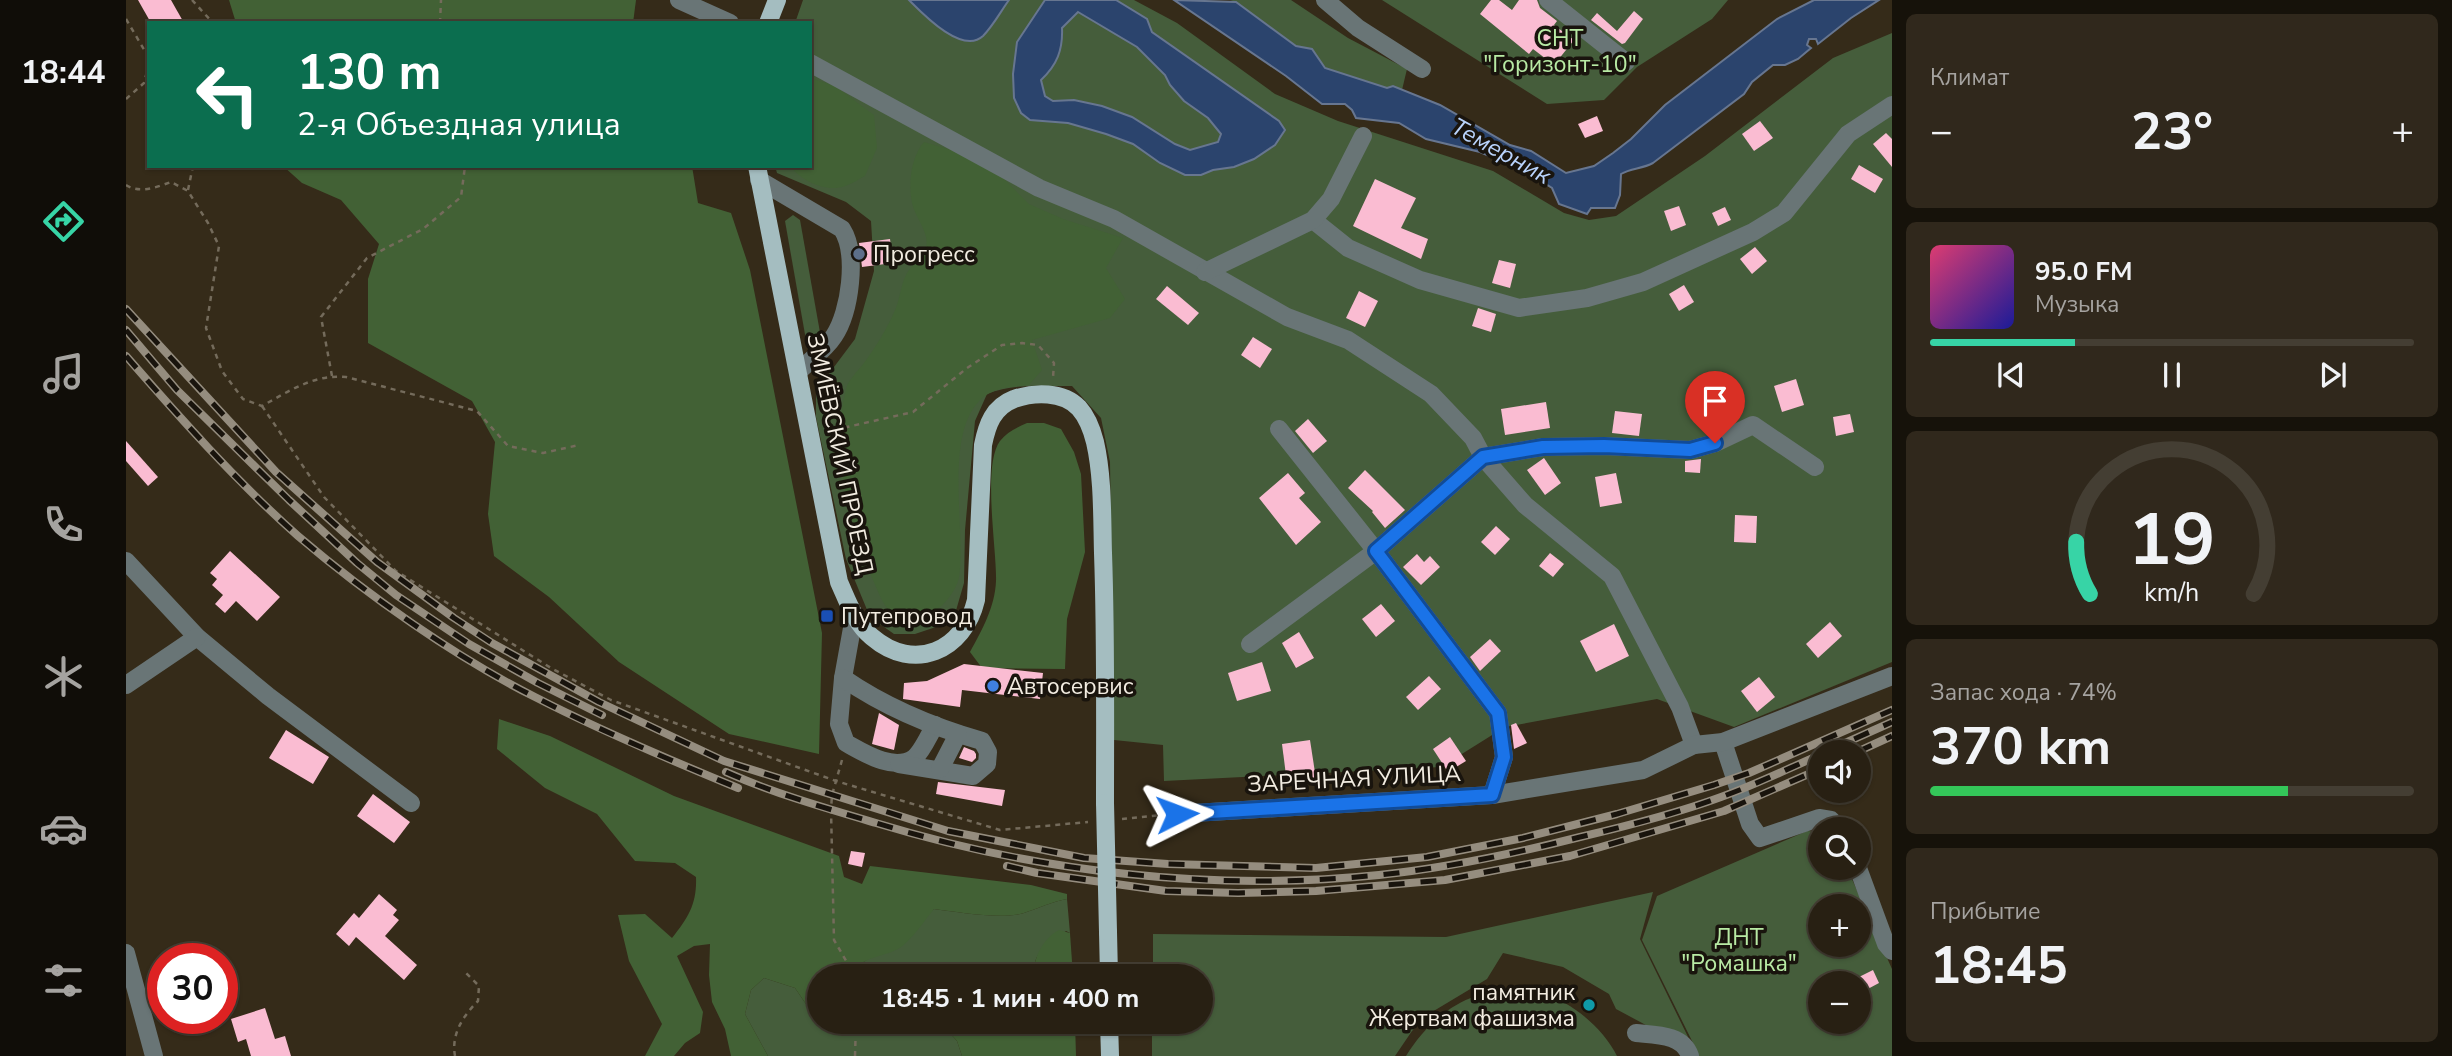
<!DOCTYPE html>
<html lang="ru">
<meta charset="utf-8">
<style>
:root{--surface:#282013;--page:#30281c;--text:#f1f3f6;--muted:#a5a3a0;--line:#443e33;--accent:#37d4a6}
body{margin:0;font-family:"Nunito Sans",sans-serif;background:var(--page);color:var(--text);height:100vh;display:flex;flex-direction:column;font-size:26px;white-space:nowrap}
*{box-sizing:border-box;margin:0}
p{font-size:23px;color:var(--muted)}
.icon{flex:none;width:38px;height:38px;fill:none;stroke:currentColor;stroke-width:2;stroke-linecap:round;stroke-linejoin:round}
.map{position:relative;flex:1;overflow:hidden}
.sheet{display:flex;flex-direction:column;gap:14px;padding:14px;background:#16120a;width:560px}
.sheet>*{flex:none}
.banner{position:absolute;left:21px;top:21px;width:665px;height:147px;border-radius:0px;box-shadow:0 2px 5px #0004,0 0 0 2px var(--line);background:#0b6e4f;color:#fff;overflow:hidden}
.buttons{position:absolute;left:1682px;top:740px;display:grid;gap:14px}
.buttons a{display:grid;place-items:center;width:63px;height:63px;border-radius:50%;background:var(--surface);box-shadow:0 2px 5px #0004,0 0 0 2px var(--line);font-size:35px}
.speed{position:absolute;left:21px;top:943px;display:flex;gap:14px;font-size:35px;font-weight:700;text-align:center}
.speed>*{display:grid;place-content:center;width:91px;height:91px;border-radius:50%;background:var(--surface);box-shadow:0 2px 5px #0004,0 0 0 2px var(--line);line-height:1}
.speed .limit{border:10px solid #d22;background:#fff;color:#111}
.pin{position:absolute;display:grid;place-items:center;width:60px;height:60px;color:#fff;margin:-72px -30px;border-radius:50% 50% 50% 0;rotate:-45deg;box-shadow:0 0 7px #0007}
.pin .icon{rotate:45deg}
.me{position:absolute;width:77px;margin:-38px;rotate:87deg;stroke-linejoin:round;filter:drop-shadow(0 0 5px #0008)}
.turn{display:flex;align-items:center;gap:24px;height:147px;padding:0 35px;font-size:32px}
.turn .icon{width:91px;height:91px;stroke-width:2.5}
.turn b{display:block;font-size:49px;line-height:60px}
.big{font-size:52px;font-weight:700;line-height:1.1}
.sheet .card{flex:1;display:flex;flex-direction:column;justify-content:center;gap:10px;min-width:0;padding:0 24px;border-radius:10px;background:var(--page)}
.sheet .dial{align-items:center;gap:0}
.dial svg{height:182px;overflow:visible;fill:none;stroke:var(--line);stroke-width:7;stroke-linecap:round;text-anchor:middle}
.dial text{fill:var(--text);stroke:none}
.song{display:flex;align-items:center;gap:21px}
.cover{width:84px;height:84px;border-radius:10px;background:linear-gradient(135deg,hsl(340 70% 55%),hsl(240 70% 35%))}
.played{height:7px;border-radius:4px;background:linear-gradient(90deg,var(--accent) 30%,var(--line) 30%)}
.keys{display:flex;justify-content:space-around;direction:ltr}
.heat{display:flex;justify-content:space-between;align-items:center;font-size:38px;direction:ltr}
.charge{height:10px;border-radius:5px;background:linear-gradient(90deg,#34c759 74%,var(--line) 0)}
.trip{position:absolute;left:681px;top:964px;width:406px;height:70px;border-radius:35px;background:var(--surface);box-shadow:0 2px 5px #0004,0 0 0 2px var(--line);font-weight:700;line-height:70px;text-align:center}
main{display:flex;flex:1;min-height:0}
.tabs{display:flex;flex-direction:column;width:126px;justify-content:space-around;align-items:center;background:#100d08;color:var(--muted)}
.tabs .icon{width:49px;height:49px}
.tabs .selected{color:var(--accent)}
.tabs b{font-size:32px;color:var(--text)}
.map>svg:first-child{display:block}
.green{fill:#455d3b;fill-rule:evenodd}
.forest{fill:#426135}
.water{fill:#2b446d;stroke:#677690;stroke-width:2;fill-rule:evenodd}
.building{fill:#fabcd2}
.lines{fill:none;stroke-linecap:round;stroke-linejoin:round}
.path{stroke:#746b5b;stroke-width:2.5;stroke-dasharray:5 5;stroke-linecap:butt}
.minor{stroke:#697576;stroke-width:18}
.major{stroke:#a4bdc0;stroke-width:18}
.rail-casing{stroke:#958d7f;stroke-width:8}
.rail{stroke:#19140d;stroke-width:5;stroke-dasharray:16;stroke-linecap:butt}
.major-bridge{stroke:#a4bdc0;stroke-width:18}
.route-casing{stroke:#114b97;stroke-width:18}
.route{stroke:#1a73e8;stroke-width:12}
.service-dot{fill:#5c6f8a;stroke:#19140d;stroke-width:2.5}
.transit-dot{fill:#1a4fb4;stroke:#19140d;stroke-width:2.5}
.shop-dot{fill:#3f7fe0;stroke:#19140d;stroke-width:2.5}
.culture-dot{fill:#0f9aa8;stroke:#19140d;stroke-width:2.5}
.labels{text-anchor:middle;dominant-baseline:central;stroke-width:7;stroke-linejoin:round;paint-order:stroke}
.park-label{font-size:23px;fill:#b8eaa4;stroke:#19140d}
.poi-label{font-size:23px;fill:#f2ece1;stroke:#19140d;text-anchor:start}
.street-label{font-size:23px;fill:#f2ece1;stroke:#19140d}
.water-label{font-size:24px;font-style:italic;fill:#b9d3fc;stroke:#19140d}
</style>
<main>
<nav class="tabs">
<b>18:44</b>
<svg class="icon selected" aria-label="directions" viewBox="0 0 24 24"><path d="M12 3l9 9-9 9-9-9zM9 14v-3h6M13 9l2 2-2 2"/></svg>
<svg class="icon" aria-label="music" viewBox="0 0 24 24"><path d="M9 18V5l10-2v13"/><circle cx="6" cy="18" r="3"/><circle cx="16" cy="16" r="3"/></svg>
<svg class="icon" aria-label="phone" viewBox="0 0 24 24"><path d="M5 4h4l2 5-3 2q2 4 5 5l2-3 5 2v4C11 20 4 13 5 4z"/></svg>
<svg class="icon" aria-label="climate" viewBox="0 0 24 24"><path d="M12 3v18M4 7l16 10M4 17L20 7"/></svg>
<svg class="icon" aria-label="car" viewBox="0 0 24 24"><path d="M5 17H2v-5l4-1 3-4h7l3 4 3 1v5h-3M9 17h6M6 11h13"/><circle cx="7" cy="17" r="2"/><circle cx="17" cy="17" r="2"/></svg>
<svg class="icon" aria-label="filters" viewBox="0 0 24 24"><path d="M4 7h16M4 17h16"/><circle cx="9" cy="7" r="2"/><circle cx="15" cy="17" r="2"/></svg>
</nav>
<div class="map">
<svg width="1766" height="1056" viewBox="0 0 1766 1056">
<rect width="100%" height="100%" fill="#352b19"/>
<g class="green">
<path d="M677,0h331l43,23 98,71 63,27 155,50 71,42 25,7 27,-4 89,-60 128,-98 59,-25v629l-158,65 -77,-28 -152,28 -64,40 -277,14 -1,-36 -49,-5 -4,-278 -9,-44 -29,-32c-29,0 -58,-3 -85,8l-12,27 -10,109 -1,53 -9,31 -13,11 -27,9h-21l-24,-17 -24,-58 -30,-142v-26l39,-52 19,-68 -3,-50 -25,-19 -69,-29 -2,-7h35v-143h-15z"/>
<polygon points="1104,0 1165,0 1222,38 1281,69 1276,90 1267,86 1261,88 1199,68 1186,49 1170,47 1110,2"/>
<polygon points="1256,0 1602,0 1586,19 1511,67 1478,100 1421,104"/>
<polygon points="667,215 674,220 695,338 688,344 680,340 659,221"/>
<path d="M1681,831l13,1v36h27l45,101v87h-196v-7l-54,-109 15,-44zM1694,906h38v39h-38zM1694,984h38v38h-38z"/>
<polygon points="1527,892 1514,939 1567,1047 1531,1031 1490,1009 1483,994 1437,967 1377,953 1361,979 1301,1015 1286,1031 1269,1056 1026,1056 1026,1022 1074,1022 1074,976 1027,976 1027,934 1320,937"/>
<path d="M941,899l3,34 -4,-2c-19,12 -33,21 -33,45h-184l4,-6 81,-61c24,3 68,11 90,4 15,-5 27,-11 43,-14z"/>
<polygon points="638,978 669,988 684,1010 693,1012 693,1022 814,1022 831,1041 836,1056 642,1056 619,1014 625,990"/>
<path d="M1382,991c11,0 24,-1 34,2 30,9 61,35 75,63h-211c16,-26 40,-50 70,-60 10,-3 22,-4 32,-5z"/>
</g>
<g class="forest">
<polygon points="103,0 510,0 507,23 110,23"/>
<path d="M684,78l25,8 39,29 3,33 -12,28c-6,3 -13,8 -20,10 -19,7 -43,-5 -55,-20h20z"/>
<path d="M798,142l31,9 47,26 27,27 34,15 60,19 -17,30 19,31 -15,19 -78,22 10,30 -13,15c-14,2 -29,2 -41,9 -48,29 -21,137 -29,183 -3,16 -21,37 -38,40 -5,1 -16,3 -21,1 -15,-5 -21,-25 -27,-38 -24,-55 -43,-130 -27,-191 2,-9 12,-18 18,-26 12,-16 24,-36 32,-55 4,-11 5,-24 11,-35 5,-8 17,-16 19,-25 4,-16 -11,-30 -14,-45 -4,-20 -1,-46 12,-61z"/>
<polygon points="157,166 566,166 572,203 605,213 624,270 696,633 693,754 603,734 493,662 423,597 368,556 362,514 369,442 346,401 242,343 242,279 253,244 215,200 176,183"/>
<path d="M901,423h17l17,6 13,23 7,22 4,78 -18,67 -2,50 -83,-1 -12,-16c12,-22 25,-45 26,-71 1,-31 -14,-116 4,-140 7,-9 16,-13 27,-18z"/>
<path d="M373,719l51,17 124,60 165,60 5,21 18,7 8,-18 161,19 36,9v5c-16,3 -28,9 -43,14 -22,7 -66,-1 -90,-4 -10,12 -20,28 -33,38 -16,11 -40,8 -52,29h-30v36l-9,-2 -15,-22 -31,-10 -13,12 -6,24 23,42h-37l-6,-27 -13,-27 -3,-27 1,-31 -16,2 -17,10 26,56 -3,21 -15,10 -11,13h-29l17,-32 -33,-63 -11,-46 27,-1 27,24c17,-21 25,-35 24,-61l-21,-14 -40,-2 -38,-47 -52,-26 -48,-39z"/>
<path d="M933,930l11,3 3,43h-40c0,-17 10,-38 26,-46z"/>
<polygon points="814,1022 900,1022 911,1024 915,1022 949,1022 950,1056 836,1056 831,1041"/>
</g>
<g class="water">
<path d="M783,0h100c-8,11 -16,26 -26,36 -21,19 -60,-22 -74,-36z"/>
<path d="M919,0h71l31,19 5,13 127,89 6,9 -10,15 -21,14 -20,8 -21,3 -12,5h-16l-25,-12 -27,-19 -27,-10 -38,-11 -38,-3 -9,-7 -7,-15 -1,-24 4,-32zM952,12l59,35 28,28 5,10 14,16 24,17 13,16 -3,8 -28,8 -15,-6 -43,-27 -30,-11 -28,-6 -21,1 -8,-5 -4,-16c16,-15 22,-30 21,-52z"/>
<path d="M1048,0l62,2 60,44 16,3 13,19 62,20 6,-2 47,19 70,40 21,6 35,22 28,-7 19,-13 18,-14 34,-34 112,-86 37,-19h65l-28,18 -33,26 -2,-5h-7l-2,6 4,3 -13,11 -13,6h-12l-21,17 -8,12 -91,69c-11,6 -22,5 -32,11l-1,21 -5,13h-24l-4,6 -28,-10 -7,-16 -24,-15 -48,-21 -54,-13 -27,-16 -43,-5 -4,-8 -7,-6h-23l-36,-28z"/>
</g>
<g class="building">
<polygon points="12,0 45,0 58,23 25,23"/>
<polygon points="1365,0 1373,0 1386,10 1393,0 1411,0 1414,8 1431,21 1428,25 1448,40 1428,65 1407,49 1403,54 1354,14"/>
<polygon points="1508,11 1517,19 1499,43 1496,44 1465,20 1471,13 1491,31"/>
<polygon points="1471,116 1477,131 1459,138 1452,124"/>
<polygon points="1634,121 1647,138 1628,151 1616,134"/>
<polygon points="1760,133 1766,139 1766,167 1747,144"/>
<polygon points="1733,165 1757,179 1749,193 1725,179"/>
<polygon points="1249,179 1290,198 1275,228 1302,239 1295,259 1227,226"/>
<polygon points="1553,206 1560,225 1545,231 1538,211"/>
<polygon points="1599,207 1605,220 1592,226 1586,213"/>
<polygon points="764,239 767,263 736,267 733,243"/>
<polygon points="1629,247 1641,261 1626,274 1614,259"/>
<polygon points="1373,260 1390,264 1384,288 1366,283"/>
<polygon points="1558,285 1568,302 1553,311 1543,294"/>
<polygon points="1041,286 1073,313 1062,325 1030,299"/>
<polygon points="1233,291 1252,301 1239,327 1220,318"/>
<polygon points="1352,308 1370,314 1365,332 1346,326"/>
<polygon points="1127,337 1146,349 1134,368 1115,355"/>
<polygon points="1670,379 1678,405 1656,412 1648,386"/>
<polygon points="1420,402 1424,428 1379,435 1375,409"/>
<polygon points="1489,411 1516,414 1513,436 1486,433"/>
<polygon points="1724,414 1728,432 1710,436 1707,417"/>
<polygon points="1182,419 1201,441 1187,453 1169,431"/>
<polygon points="0,441 32,477 22,486 0,461"/>
<polygon points="1418,458 1435,483 1419,495 1401,470"/>
<polygon points="1575,459 1574,473 1559,472 1559,461"/>
<polygon points="1239,470 1279,510 1259,528 1246,512 1247,511 1222,488"/>
<polygon points="1162,473 1179,493 1173,498 1195,522 1170,545 1133,498"/>
<polygon points="1490,473 1496,503 1474,507 1469,477"/>
<polygon points="1609,515 1631,516 1630,543 1608,542"/>
<polygon points="1370,526 1384,539 1369,555 1355,542"/>
<polygon points="104,551 154,597 131,621 110,601 99,613 89,604 97,595 86,585 91,579 84,573"/>
<polygon points="1424,553 1438,564 1427,577 1413,566"/>
<polygon points="1291,554 1298,562 1304,556 1314,567 1295,585 1277,567"/>
<polygon points="1255,604 1269,621 1250,637 1236,619"/>
<polygon points="1704,622 1716,636 1692,658 1680,644"/>
<polygon points="1488,624 1503,656 1470,672 1454,641"/>
<polygon points="1173,632 1188,658 1170,668 1156,643"/>
<polygon points="1364,639 1375,651 1354,671 1344,657"/>
<polygon points="1136,662 1145,691 1111,701 1102,673"/>
<polygon points="838,664 917,673 914,699 836,690 834,707 777,699 778,683 801,681"/>
<polygon points="1303,676 1315,689 1292,710 1280,697"/>
<polygon points="1633,677 1649,697 1631,712 1615,691"/>
<polygon points="753,713 773,725 768,750 746,744"/>
<polygon points="1390,723 1401,743 1388,749 1385,725"/>
<polygon points="160,730 203,757 187,784 143,758"/>
<polygon points="1324,737 1340,761 1322,772 1307,749"/>
<polygon points="1184,740 1190,779 1161,783 1156,744"/>
<polygon points="838,747 848,751 850,754 850,758 846,762 833,758"/>
<polygon points="812,782 879,790 876,806 810,794"/>
<polygon points="247,794 284,822 268,843 231,816"/>
<polygon points="725,851 739,853 736,867 722,864"/>
<polygon points="253,894 271,910 267,915 273,920 259,936 291,965 278,980 230,937 223,946 210,934 228,913 233,918"/>
<polygon points="1747,970 1753,983 1738,991 1731,978"/>
<polygon points="139,1008 149,1039 159,1036 165,1056 125,1056 120,1039 112,1042 105,1019"/>
</g>
<g class="lines">
<g class="path">
<polyline points="66,0 87,23"/>
<polyline points="0,19 23,58"/>
<polyline points="314,23 315,0"/>
<polyline points="0,99 18,83 23,64"/>
<path d="M0,185c14,9 31,2 45,-3l17,9 20,32 11,23 -13,82 16,43 21,28 19,7c27,-15 52,-32 84,-29l131,34 31,35 35,7 36,-8"/>
<polyline points="62,190 67,166"/>
<polyline points="206,376 195,317 241,258 297,229 335,197 339,166"/>
<polyline points="136,406 198,497 270,571 425,668 485,700 710,781 874,830 962,822"/>
<polyline points="699,432 787,412 841,368 876,345 896,343 912,345 928,363 927,378"/>
<polyline points="716,760 706,795 705,810 708,940 729,976"/>
<polyline points="996,819 1035,815"/>
<path d="M329,1056c-4,-22 8,-40 23,-55l1,-15 -16,-16"/>
<polyline points="729,1056 730,1022"/>
</g>
<g class="minor">
<polyline points="553,0 604,23"/>
<polyline points="1199,0 1232,28 1296,69"/>
<polyline points="1422,0 1500,62"/>
<polyline points="684,63 913,188 988,219 1161,317 1222,340 1305,394 1347,438 1357,457 1399,505 1486,576 1554,707 1568,745"/>
<path d="M633,180l83,49c16,25 8,83 -8,107 -9,14 -25,25 -36,36"/>
<polyline points="1187,220 1222,248 1294,280 1393,308 1461,298 1517,282 1627,232 1658,213 1722,134 1766,105"/>
<polyline points="1079,272 1187,220 1205,199 1237,136"/>
<polyline points="1153,429 1250,551 1372,713 1378,757 1366,795"/>
<polyline points="0,561 71,637 142,696 285,803"/>
<path d="M728,617l-11,61 -4,46 7,19c18,10 48,29 68,15 8,-6 15,-23 21,-33"/>
<polyline points="1124,644 1250,551 1357,457 1417,447 1478,446 1564,450 1589,443 1627,425 1689,467"/>
<path d="M717,678c42,29 90,49 139,63l6,11 -1,12 -14,12 -74,-12"/>
<polyline points="0,685 71,637"/>
<polyline points="1597,742 1624,824 1634,838 1693,818 1705,820 1715,830"/>
<polyline points="814,769 832,734"/>
<polyline points="1051,814 1366,795 1517,770 1568,745 1597,742 1766,676"/>
<polyline points="1732,868 1760,944 1766,951"/>
<polyline points="0,953 28,1056"/>
<path d="M1510,1033c20,2 47,1 54,23"/>
</g>
<g class="major">
<polyline points="642,23 651,0"/>
<path d="M631,166l82,416c9,20 16,41 33,55 42,36 92,14 104,-37l7,-155c4,-20 10,-38 31,-46 20,-7 49,-8 65,9 8,9 13,22 16,34 8,35 7,75 8,111 3,83 2,167 2,250"/>
<polyline points="982,932 983,976"/>
<polyline points="983,1022 984,1056"/>
</g>
<defs>
<g id="rail">
<polyline points="0,309 150,472 251,562 328,618 366,643 473,702 598,761 822,831 958,858 1042,864 1190,868 1301,857 1397,838 1491,814 1588,785 1623,773 1766,710"/>
<polyline points="0,330 51,390 163,500 231,563 270,595 343,644 412,683 476,715"/>
<path d="M0,356c54,62 110,125 172,180 68,58 157,121 237,161 66,34 135,63 203,91"/>
<polyline points="1699,752 1766,722"/>
<polyline points="1731,752 1766,736"/>
<path d="M600,772c47,21 99,36 150,51 161,49 335,69 503,52 68,-7 134,-21 201,-38 47,-11 95,-23 141,-40 34,-12 66,-28 99,-42"/>
<polyline points="881,866 911,873 1040,891 1112,893 1190,891 1319,880 1444,856 1598,811 1694,769"/>
</g>
</defs>
<use href="#rail" class="rail-casing"/>
<use href="#rail" class="rail"/>
<polyline class="major-bridge" points="979,803 982,932"/>
</g>
<g class="lines">
<defs>
<polyline id="route" points="1051,814 1366,795 1378,757 1372,713 1250,551 1357,457 1417,447 1478,446 1564,450 1589,443"/>
</defs>
<use href="#route" class="route-casing"/>
<use href="#route" class="route"/>
</g>
<circle class="service-dot" cx="733" cy="254" r="7"/>
<rect class="transit-dot" x="694" y="609" width="14" height="14" rx="3.5"/>
<circle class="shop-dot" cx="867" cy="686" r="7"/>
<circle class="culture-dot" cx="1463" cy="1005" r="7"/>
<g class="labels">
<g class="park-label">
<text x="1434" y="38">СНТ<tspan x="1434" dy="26">"Горизонт-10"</tspan></text>
<text x="1613" y="937">ДНТ<tspan x="1613" dy="26">"Ромашка"</tspan></text>
</g>
<g class="poi-label">
<text x="747" y="254">Прогресс</text>
<text x="715" y="616">Путепровод</text>
<text x="881" y="686">Автосервис</text>
<text x="1449" y="992" text-anchor="end">памятник<tspan x="1449" dy="26">Жертвам фашизма</tspan></text>
</g>
<g class="street-label">
<text transform="translate(714 454) rotate(78)">ЗМИЁВСКИЙ ПРОЕЗД</text>
<text transform="translate(1228 779) rotate(-3)">ЗАРЕЧНАЯ УЛИЦА</text>
</g>
<g class="water-label">
<text transform="translate(1375 151) rotate(29)">Темерник</text>
</g>
</g>
</svg>
<div class="buttons">
<a><svg class="icon" aria-label="sound" viewBox="0 0 24 24"><path d="M4 9h4l5-4v14l-5-4H4zM17 9q2 3 0 6"/></svg></a>
<a><svg class="icon" aria-label="search" viewBox="0 0 24 24"><circle cx="10" cy="10" r="6"/><path d="M15 15l6 6"/></svg></a>
<a>+</a>
<a>−</a>
</div>
<div class="speed"><div class="limit">30</div></div>
<div class="pin" style="left:1589px;top:443px;background:#d93025"><svg class="icon" aria-label="arrive" viewBox="0 0 24 24"><path d="M6 21V4h12l-3 4 3 4H6"/></svg></div>
<svg class="me" style="left:1051px;top:814px" viewBox="-20 -20 40 40"><path d="M0-17L14 15 0 8-14 15z" fill="#1a73e8" stroke="#fff" stroke-width="4"/></svg>
<div class="trip">18:45 · 1 мин · 400 m</div>
<div class="banner">
<div class="turn"><svg class="icon" aria-label="left" viewBox="0 0 24 24"><path d="M17 20v-9H6M10 6l-5 5 5 5"/></svg><div><b>130 m</b>2-я Объездная улица</div></div>
</div>
</div>
<section class="sheet">
<div class="card"><p>Климат</p>
<div class="heat"><a>−</a><b class="big">23°</b><a>+</a></div>
</div>
<div class="card">
<div class="song"><i class="cover"></i><div><b>95.0 FM</b><p>Музыка</p></div></div>
<div class="played"></div>
<div class="keys"><svg class="icon" aria-label="previous" viewBox="0 0 24 24"><path d="M18 5L8 12l10 7zM5 5v14"/></svg><svg class="icon" aria-label="pause" viewBox="0 0 24 24"><path d="M8 5v14M16 5v14"/></svg><svg class="icon" aria-label="next" viewBox="0 0 24 24"><path d="M6 5l10 7-10 7zM19 5v14"/></svg></div>
</div>
<div class="card dial"><svg viewBox="0 0 100 80">
<path d="M14 69A42 42 0 1 1 86 69"/>
<path d="M14 69A42 42 0 0 1 8 46" stroke="#37d4a6"/>
<text x="50" y="56" font-size="32" font-weight="700">19</text>
<text x="50" y="72" font-size="11">km/h</text>
</svg></div>
<div class="card"><p>Запас хода · 74%</p><b class="big">370 km</b><div class="charge"></div></div>
<div class="card"><p>Прибытие</p><b class="big">18:45</b></div>
</section>
</main>
